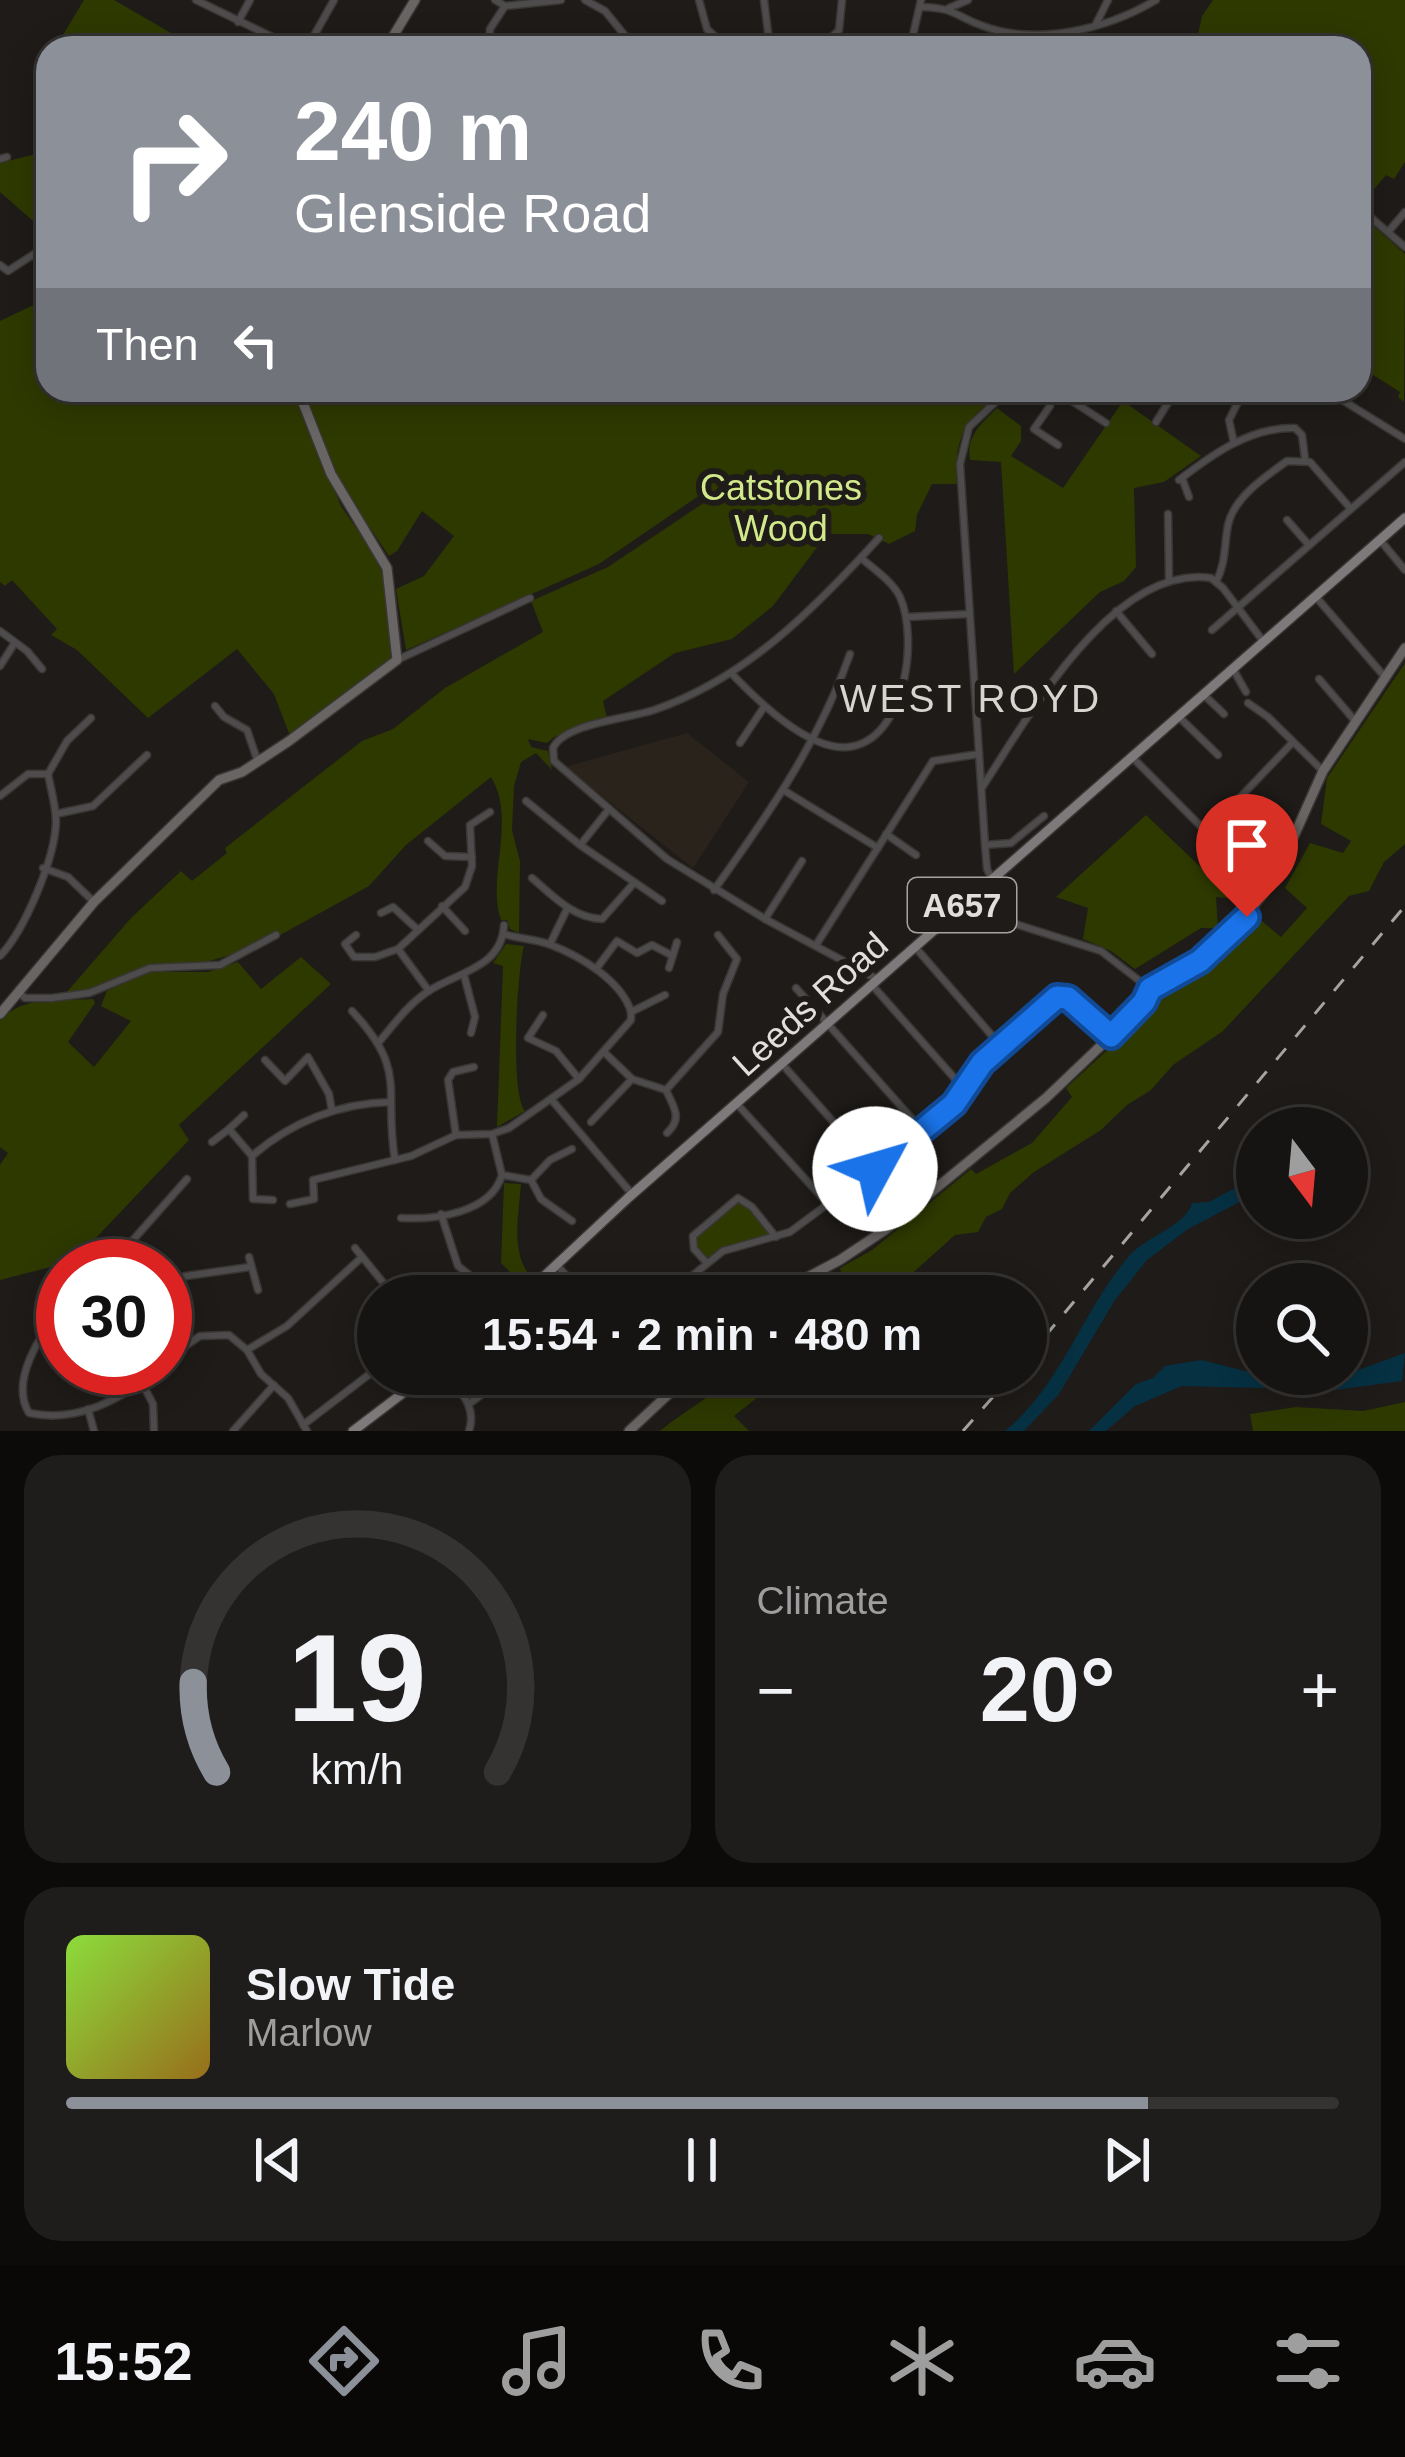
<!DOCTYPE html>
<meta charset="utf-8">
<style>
:root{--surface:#161412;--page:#1f1d1b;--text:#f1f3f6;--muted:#9e9e9f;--line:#353332;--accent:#8c9099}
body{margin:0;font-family:Helvetica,sans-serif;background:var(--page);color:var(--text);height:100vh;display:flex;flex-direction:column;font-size:45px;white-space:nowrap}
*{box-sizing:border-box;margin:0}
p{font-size:39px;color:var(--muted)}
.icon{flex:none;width:66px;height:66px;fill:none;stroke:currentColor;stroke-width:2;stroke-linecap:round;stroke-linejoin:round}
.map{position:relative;height:1431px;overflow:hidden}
.panel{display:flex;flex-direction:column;gap:24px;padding:24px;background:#0c0b0a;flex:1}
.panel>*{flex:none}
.banner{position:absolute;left:36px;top:36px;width:1335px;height:366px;border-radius:36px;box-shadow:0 6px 30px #0003,0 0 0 3px var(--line);background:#8c9099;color:#fff;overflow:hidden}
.needle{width:78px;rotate:164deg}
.controls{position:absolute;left:1236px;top:1107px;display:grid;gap:24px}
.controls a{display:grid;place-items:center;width:132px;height:132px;border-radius:50%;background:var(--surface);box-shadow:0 6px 30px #0003,0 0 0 3px var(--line);font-size:60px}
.speed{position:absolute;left:36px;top:1239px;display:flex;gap:24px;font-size:60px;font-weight:700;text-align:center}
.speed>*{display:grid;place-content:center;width:156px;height:156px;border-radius:50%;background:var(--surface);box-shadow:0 6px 30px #0003,0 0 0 3px var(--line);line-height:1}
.speed .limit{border:18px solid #d22;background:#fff;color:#111}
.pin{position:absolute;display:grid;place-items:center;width:102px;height:102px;color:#fff;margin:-123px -51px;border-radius:50% 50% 50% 0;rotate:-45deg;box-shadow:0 0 12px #0007}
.pin .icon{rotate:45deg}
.me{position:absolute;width:132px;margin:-66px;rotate:51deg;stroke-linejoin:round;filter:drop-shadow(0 0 9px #0008)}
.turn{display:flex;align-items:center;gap:42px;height:252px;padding:0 60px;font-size:54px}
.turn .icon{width:156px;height:156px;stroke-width:2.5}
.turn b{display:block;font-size:84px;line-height:102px}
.then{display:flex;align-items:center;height:114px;padding:0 60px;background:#0003;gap:24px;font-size:45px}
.big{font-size:90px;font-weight:700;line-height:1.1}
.panel .tile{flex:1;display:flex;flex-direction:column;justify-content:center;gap:18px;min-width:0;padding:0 42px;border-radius:36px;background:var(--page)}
.panel .dial{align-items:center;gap:0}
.dial svg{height:312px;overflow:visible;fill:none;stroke:var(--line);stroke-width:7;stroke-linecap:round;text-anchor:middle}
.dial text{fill:var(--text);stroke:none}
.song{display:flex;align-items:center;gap:36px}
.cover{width:144px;height:144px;border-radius:18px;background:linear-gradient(135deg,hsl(90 70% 55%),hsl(40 70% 35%))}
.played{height:12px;border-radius:6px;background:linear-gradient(90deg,var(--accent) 85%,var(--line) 85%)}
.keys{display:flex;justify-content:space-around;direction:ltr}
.heat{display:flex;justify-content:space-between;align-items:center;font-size:66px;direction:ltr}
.panel .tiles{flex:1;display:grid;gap:24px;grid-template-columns:1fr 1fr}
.tile:last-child{grid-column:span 2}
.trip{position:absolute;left:357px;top:1275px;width:690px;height:120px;border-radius:60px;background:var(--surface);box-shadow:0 6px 30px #0003,0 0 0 3px var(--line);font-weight:700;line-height:120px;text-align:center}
.menu{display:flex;height:192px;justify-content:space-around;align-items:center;background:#090807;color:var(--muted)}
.menu .icon{width:84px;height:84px}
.menu .active{color:var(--accent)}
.menu b{font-size:54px;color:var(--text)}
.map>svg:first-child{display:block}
.built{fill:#2a231c}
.green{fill:#2e3900}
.water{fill:#063143}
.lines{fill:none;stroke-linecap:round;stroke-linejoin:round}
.street-casing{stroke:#393634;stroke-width:9}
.secondary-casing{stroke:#393634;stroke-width:12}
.primary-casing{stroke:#393634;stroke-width:12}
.street{stroke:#4d4b4b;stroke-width:6}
.secondary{stroke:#696565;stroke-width:9}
.primary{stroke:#7e797a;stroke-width:9}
.rail{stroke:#a6a4a2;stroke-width:3;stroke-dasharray:15 15;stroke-linecap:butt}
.route-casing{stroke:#114b97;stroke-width:30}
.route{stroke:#1a73e8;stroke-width:21}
.labels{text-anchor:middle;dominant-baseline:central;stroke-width:12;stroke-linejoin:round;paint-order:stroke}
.shield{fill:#1e1b18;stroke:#a6a4a2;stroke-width:3}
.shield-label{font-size:33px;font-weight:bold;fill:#e1dfdd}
.park-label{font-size:36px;fill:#d1e98a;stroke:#1e1b18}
.street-label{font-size:36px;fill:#e1dfdd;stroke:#1e1b18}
.neighbourhood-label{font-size:39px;letter-spacing:3px;fill:#d8d4d0;stroke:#1e1b18}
</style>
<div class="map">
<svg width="1405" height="1431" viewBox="0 0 1405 1431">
<rect width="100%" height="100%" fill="#1e1b18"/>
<polygon class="built" points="687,733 749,782 693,868 565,767"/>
<g class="green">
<polygon points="84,0 114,0 190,44 187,48 55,48"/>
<polygon points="1213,0 1405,0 1405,162 1394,179 1386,175 1359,207 1359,48 1173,48 1198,34 1202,16"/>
<polygon points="48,151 48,234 0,192 0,163"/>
<polygon points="1359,213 1405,254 1404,402 1398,397 1400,392 1359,366"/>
<polygon points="48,298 48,390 293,390 341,506 382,565 387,583 394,652 391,661 290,736 274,694 237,649 148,718 77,650 51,635 57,629 12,580 5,586 0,582 0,321"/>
<path d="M302,390h41l4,5 6,-5h649c-36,32 -48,43 -45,94h-25l-15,31 -2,16 -26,13 -21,-10h-41l-54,72 -41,33 -57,14 -72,48 4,17 -53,19 -7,6 -19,-4 3,8 17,4 4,19 -16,-17 -15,9 -7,24 -2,44 8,31 -1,72 -9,-4 -3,-9h-6c-15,-42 16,-101 -10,-143l-85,68 -37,41 -127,70 -5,-3 -38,11 -51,2 -53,24 -29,3 65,-75 50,-47 11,10 35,-28 -2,-5 137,-107 31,-12 52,-41 98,-56 -12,-31 77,-34 103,-69 -5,-7 -107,73 -193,86 -10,-61 28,-13 30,-40 -32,-25 -25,40 -8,5 -52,-77z"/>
<path d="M1123,401l78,55 -37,26 -30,6 2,79 -12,14 -24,11 -86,82 -13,-212 -31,-2c-4,-24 11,-36 27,-52l24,18v15l-10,15 52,32z"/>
<polygon points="1405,663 1405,844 1384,862 1369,891 1349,896 1223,1031 1173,1065 1151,1090 1127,1105 1101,1130 1034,1172 1010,1193 1002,1209 986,1217 978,1232 955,1235 887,1296 820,1296 843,1280 840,1268 872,1250 971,1169 976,1174 1032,1143 1072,1097 1066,1088 1139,1021 1161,994 1207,964 1258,918 1281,937 1307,908 1285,888 1310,843 1343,853 1351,841 1321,824 1327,778"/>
<polygon points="1146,815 1234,899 1216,897 1218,928 1201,928 1135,969 1111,951 1083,939 1088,908 1056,897"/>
<path d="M506,944l18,2c-7,26 -14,147 1,165l-28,16 6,-161 -10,-3z"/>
<path d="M301,957l30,27 -152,141 10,15 -115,121 -74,19v-115l8,-12 -8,-6v-126c21,-26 62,-20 93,-22l2,4 -27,39 26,25 37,-46 -30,-15 6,-15 39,-19h62l30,-10 23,27z"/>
<path d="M504,1183l17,1c-2,30 -11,69 10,93l-8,8 -22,-22z"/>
<polygon points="743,1199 776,1237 737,1246 706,1262 694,1249 693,1236 731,1201"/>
<path d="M736,1374h51l-53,42 15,15h-89c25,-21 52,-34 76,-57z"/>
<polygon points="1405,1402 1405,1431 1253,1431 1250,1414 1296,1407 1363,1411"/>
</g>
<g class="water">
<path d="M1257,1176v17l-69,36 -41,31 -32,40 -56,94 -35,37h-19c57,-47 77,-120 124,-175 16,-19 57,-30 63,-53l17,-1z"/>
<polygon points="1405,1353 1402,1381 1335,1390 1182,1386 1135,1406 1106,1431 1089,1431 1136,1384 1153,1378 1165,1366 1201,1360 1257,1374 1347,1374"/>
</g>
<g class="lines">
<defs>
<g id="street">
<polyline points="196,0 295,48"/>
<polyline points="495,0 505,6 561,0"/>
<polyline points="585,0 605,11 635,48"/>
<polyline points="699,0 707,29 728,48"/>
<polyline points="764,0 770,48"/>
<path d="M921,7c36,1 33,9 62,19 54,20 125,3 173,-26"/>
<polyline points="949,8 968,0"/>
<polyline points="238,22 250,0"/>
<polyline points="1096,24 1108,0"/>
<polyline points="307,48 334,0"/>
<polyline points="489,48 490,29 505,6"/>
<polyline points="821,48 839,30 842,0"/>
<polyline points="910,48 921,0"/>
<polyline points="0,159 7,157"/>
<polyline points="1361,209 1405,247"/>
<polyline points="1388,232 1405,212"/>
<polyline points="0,265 8,271 48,245"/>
<polyline points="1050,390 1050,406 1034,429 1058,445"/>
<polyline points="1055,390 1106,423"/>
<polyline points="1326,390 1405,439"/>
<polyline points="1156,422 1176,390"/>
<polyline points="1234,443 1229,420 1244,390"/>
<polyline points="1182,478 1189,497"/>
<path d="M1179,480c34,-26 71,-53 116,-52l7,7 3,24"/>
<polyline points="1168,514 1169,579"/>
<polyline points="1287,520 1308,544"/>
<polyline points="1380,540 1405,570"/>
<path d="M1216,582c10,-19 8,-36 12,-57 6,-28 37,-48 59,-64l23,1 41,47"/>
<polyline points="1316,597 1384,676"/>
<polyline points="1116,611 1152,654"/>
<polyline points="907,617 969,614"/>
<polyline points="1212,630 1405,462"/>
<polyline points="0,631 27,651 42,669"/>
<polyline points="397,660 530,598"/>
<polyline points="0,666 14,644"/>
<polyline points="1233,669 1246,692"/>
<path d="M732,674c25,26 76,77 116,73 57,-6 71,-107 52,-150 -7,-15 -26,-28 -39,-39"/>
<polyline points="1319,679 1356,722"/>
<polyline points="1203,694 1224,714"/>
<polyline points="1248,703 1268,717 1323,771"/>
<polyline points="215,706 224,717 247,730 258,762"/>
<polyline points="1178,716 1218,755"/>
<polyline points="740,743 764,707"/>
<polyline points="1132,757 1265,891"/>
<path d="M983,786c46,-70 130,-222 228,-208l12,10 40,53"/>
<polyline points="785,791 878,848"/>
<polyline points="0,796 28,774 48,774 67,741 91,718"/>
<polyline points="526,801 580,845 662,901"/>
<polyline points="56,814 93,806 147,755"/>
<polyline points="1207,832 1293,742"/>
<polyline points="886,834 916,855"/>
<polyline points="428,841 445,856 472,857"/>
<polyline points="581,844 609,809"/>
<polyline points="985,845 1011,843 1044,816"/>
<polyline points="43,868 68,877 94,902"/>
<path d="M532,878c21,18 41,40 70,41l32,-36"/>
<polyline points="992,879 987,869 985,845 960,464 969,427 1008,390"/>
<path d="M714,890c54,-75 105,-148 136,-236"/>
<polyline points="968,901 990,916 1101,951 1150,989"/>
<polyline points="442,906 465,931"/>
<polyline points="381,913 393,907 418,930"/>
<polyline points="765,919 802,861"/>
<path d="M504,934c15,5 33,5 47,11 29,11 71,36 80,67"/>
<polyline points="356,935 345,944 354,957 375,957 398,949 465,887 472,866 470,825 490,812"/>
<polyline points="550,944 567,909"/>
<polyline points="816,945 933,761 979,754"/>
<polyline points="915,947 1001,1046"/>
<polyline points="398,949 429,991"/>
<path d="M0,956c25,-26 55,-98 56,-134 0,-16 -5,-32 -8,-48"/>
<polyline points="669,968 677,942"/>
<polyline points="596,969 617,941 637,953 652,945 671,955"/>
<polyline points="464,975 475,1017 471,1033"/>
<path d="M879,980l-114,-61 -98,-60 -113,-98 -1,-13c12,-25 74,-29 101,-38 93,-32 160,-101 225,-172"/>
<polyline points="872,985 964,1089"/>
<polyline points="796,988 921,1129"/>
<polyline points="20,993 25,998 52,998 89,993 150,968 220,965 276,935"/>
<path d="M352,1011c57,61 31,77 43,149"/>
<polyline points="543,1015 528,1038 556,1051 579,1079"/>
<path d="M379,1042c15,-18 29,-37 48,-50 30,-20 75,-24 77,-67"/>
<path d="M604,1052l28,27 34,11c8,18 17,28 1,43"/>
<polyline points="265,1060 285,1081 308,1057 329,1094 332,1111"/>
<polyline points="782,1064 875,1169"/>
<polyline points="666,1090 718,1032 723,994 737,959 718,935"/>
<polyline points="551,1099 632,1194"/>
<polyline points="737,1104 828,1204"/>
<polyline points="591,1122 632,1079"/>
<polyline points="229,1129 244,1115"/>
<polyline points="456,1135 448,1080 453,1072 474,1067"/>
<polyline points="212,1142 229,1129 252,1156 253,1199 273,1200"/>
<path d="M252,1156c39,-34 87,-53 139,-54"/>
<polyline points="502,1175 531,1180 541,1199 572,1221"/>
<polyline points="531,1180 550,1160 572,1149"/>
<polyline points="290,1204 314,1199 313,1180 411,1156 456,1135 492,1134 509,1128 579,1079 631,1020 631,1012 665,995"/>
<polyline points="441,1214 458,1266 494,1294"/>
<path d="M401,1218c34,2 90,-5 101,-43l-10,-41"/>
<polyline points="355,1248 394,1296"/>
<polyline points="249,1257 258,1290"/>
<polyline points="706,1262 694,1249 693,1236 738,1198 752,1207 776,1237"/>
<polyline points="557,1265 584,1296"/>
<polyline points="110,1266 187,1179"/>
<polyline points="165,1284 186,1276 250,1267"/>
<polyline points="667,1296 723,1251 790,1232 875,1169 954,1104 982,1063 1057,997 1068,998 1111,1036"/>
<path d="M63,1311c-24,22 -53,71 -34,102 48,10 94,-13 128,-45"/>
<polyline points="247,1350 287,1326 362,1257"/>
<polyline points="165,1360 200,1336 229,1335 247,1350 261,1374 288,1398 307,1431"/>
<path d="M446,1374c15,18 31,33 23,57"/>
<polyline points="142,1383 153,1404 154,1431"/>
<polyline points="469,1404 509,1374"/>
<polyline points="88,1409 94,1431"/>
<polyline points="303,1425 371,1373"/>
<polyline points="233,1431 274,1385"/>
</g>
<g id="secondary">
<polyline points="386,48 415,0"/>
<polyline points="0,1014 94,902 219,780 242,772 289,741 397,660 387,568 331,474 298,390"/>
<polyline points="772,1296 840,1260 885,1230 1046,1098 1130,1018 1150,989 1200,961 1233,932 1265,891 1286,854 1323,771 1405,648"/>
<polyline points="629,1431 690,1374"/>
</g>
<g id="primary">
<polyline points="523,1296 628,1198 1405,518"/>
<polyline points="353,1431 428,1374"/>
</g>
</defs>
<use href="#street" class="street-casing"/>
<use href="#secondary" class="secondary-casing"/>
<use href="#primary" class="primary-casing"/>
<use href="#street" class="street"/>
<use href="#secondary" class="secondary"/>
<use href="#primary" class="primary"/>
<g class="rail">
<polyline points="1026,1359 1405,906"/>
<polyline points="963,1431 1013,1374"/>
</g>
</g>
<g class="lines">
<defs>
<polyline id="route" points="875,1169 954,1104 982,1063 1057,997 1068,998 1111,1036 1144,1002 1150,989 1200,961 1247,917"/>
</defs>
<use href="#route" class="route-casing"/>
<use href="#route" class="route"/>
</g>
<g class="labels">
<rect class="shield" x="908" y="878" width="108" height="54" rx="9"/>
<g class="shield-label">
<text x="962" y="905">A657</text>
</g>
<g class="park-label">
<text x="781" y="487">Catstones<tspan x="781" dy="41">Wood</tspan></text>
</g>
<g class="street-label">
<text transform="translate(810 1004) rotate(-42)">Leeds Road</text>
</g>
<g class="neighbourhood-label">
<text x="971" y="698">WEST ROYD</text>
</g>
</g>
</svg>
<div class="controls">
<a><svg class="needle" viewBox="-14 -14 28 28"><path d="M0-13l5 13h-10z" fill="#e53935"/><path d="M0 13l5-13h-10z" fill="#9e9e9f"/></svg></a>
<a><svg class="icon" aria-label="search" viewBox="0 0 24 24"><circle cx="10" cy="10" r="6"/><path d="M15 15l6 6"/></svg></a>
</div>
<div class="speed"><div class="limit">30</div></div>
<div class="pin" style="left:1247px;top:917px;background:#d93025"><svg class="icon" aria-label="arrive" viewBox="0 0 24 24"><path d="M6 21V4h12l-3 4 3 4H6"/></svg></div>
<svg class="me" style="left:875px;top:1169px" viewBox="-20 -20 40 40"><circle r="19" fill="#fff"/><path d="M0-13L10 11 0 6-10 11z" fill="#1a73e8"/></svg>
<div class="trip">15:54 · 2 min · 480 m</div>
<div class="banner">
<div class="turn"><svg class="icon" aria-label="right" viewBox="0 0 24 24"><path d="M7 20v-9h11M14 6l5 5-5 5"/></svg><div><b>240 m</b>Glenside Road</div></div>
<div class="then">Then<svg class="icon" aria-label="left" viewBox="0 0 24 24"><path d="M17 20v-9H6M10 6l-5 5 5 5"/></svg></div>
</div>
</div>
<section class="panel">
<div class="tiles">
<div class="tile dial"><svg viewBox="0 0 100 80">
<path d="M14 69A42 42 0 1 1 86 69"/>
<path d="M14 69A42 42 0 0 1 8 46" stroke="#8c9099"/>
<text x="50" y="56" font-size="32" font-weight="700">19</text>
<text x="50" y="72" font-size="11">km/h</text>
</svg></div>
<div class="tile"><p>Climate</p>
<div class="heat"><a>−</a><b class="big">20°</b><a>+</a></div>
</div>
<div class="tile">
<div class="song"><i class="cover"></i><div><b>Slow Tide</b><p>Marlow</p></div></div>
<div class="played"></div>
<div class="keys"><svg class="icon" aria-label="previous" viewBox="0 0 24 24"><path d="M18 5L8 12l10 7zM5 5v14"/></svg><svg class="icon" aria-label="pause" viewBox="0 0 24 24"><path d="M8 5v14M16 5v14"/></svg><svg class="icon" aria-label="next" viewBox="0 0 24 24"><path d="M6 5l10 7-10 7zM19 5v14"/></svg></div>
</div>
</div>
</section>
<nav class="menu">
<b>15:52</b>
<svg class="icon active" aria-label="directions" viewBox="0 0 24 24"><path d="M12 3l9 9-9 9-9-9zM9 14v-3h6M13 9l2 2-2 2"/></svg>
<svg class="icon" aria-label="music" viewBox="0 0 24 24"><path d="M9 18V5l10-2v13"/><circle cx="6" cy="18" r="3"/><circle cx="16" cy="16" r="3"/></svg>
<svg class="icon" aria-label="phone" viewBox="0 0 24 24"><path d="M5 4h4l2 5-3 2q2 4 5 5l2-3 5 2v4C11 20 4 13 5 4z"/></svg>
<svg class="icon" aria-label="climate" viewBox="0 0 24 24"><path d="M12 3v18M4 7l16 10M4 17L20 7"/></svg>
<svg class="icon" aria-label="car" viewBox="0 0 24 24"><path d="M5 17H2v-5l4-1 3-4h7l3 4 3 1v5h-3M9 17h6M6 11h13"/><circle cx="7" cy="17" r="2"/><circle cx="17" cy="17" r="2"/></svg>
<svg class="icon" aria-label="filters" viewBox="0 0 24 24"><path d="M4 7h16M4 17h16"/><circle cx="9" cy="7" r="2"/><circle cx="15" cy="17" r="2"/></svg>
</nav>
